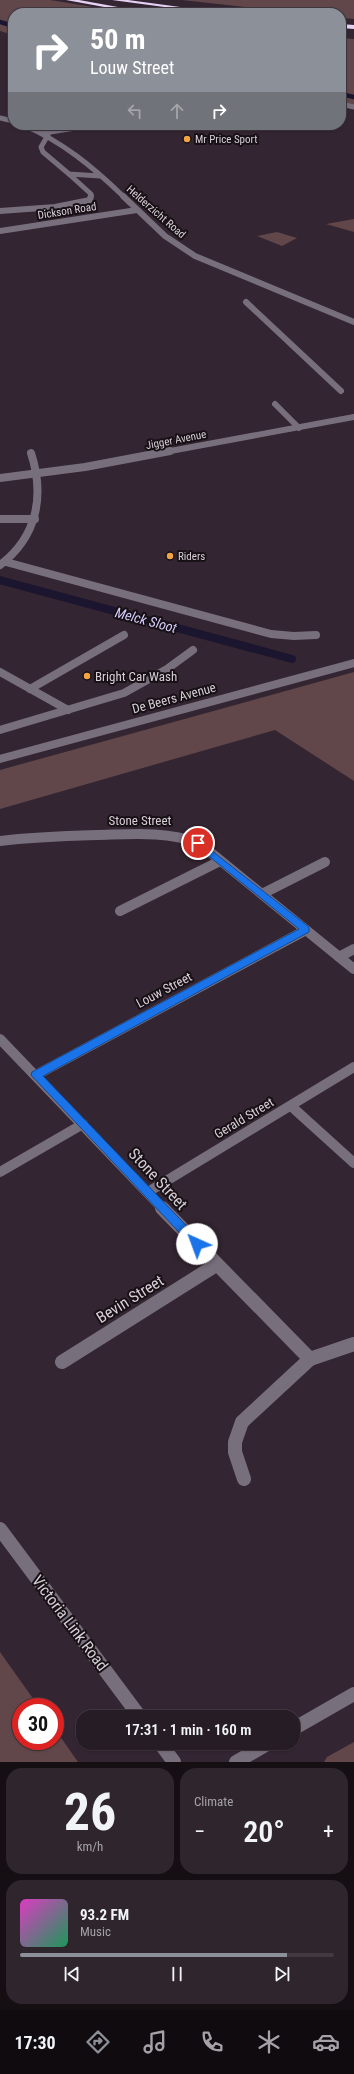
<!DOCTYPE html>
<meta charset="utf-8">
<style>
:root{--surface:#261c25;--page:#2e252d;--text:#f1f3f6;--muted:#a4a1a7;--line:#423a42;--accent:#8c9099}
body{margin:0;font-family:"Roboto Condensed",sans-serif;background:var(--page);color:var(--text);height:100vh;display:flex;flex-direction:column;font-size:15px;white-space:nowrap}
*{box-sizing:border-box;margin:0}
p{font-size:13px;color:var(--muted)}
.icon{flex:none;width:22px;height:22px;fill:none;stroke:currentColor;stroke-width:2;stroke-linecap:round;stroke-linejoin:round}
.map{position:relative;height:1762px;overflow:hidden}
.drawer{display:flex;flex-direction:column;gap:6px;padding:6px;background:#150f14;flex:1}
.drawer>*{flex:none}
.hud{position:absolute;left:8px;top:8px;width:338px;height:122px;border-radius:16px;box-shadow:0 1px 3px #0004,0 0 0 1px var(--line);background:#8c9099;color:#fff;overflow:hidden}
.speed{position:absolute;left:12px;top:1698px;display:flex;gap:8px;font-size:20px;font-weight:700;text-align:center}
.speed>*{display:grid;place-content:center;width:52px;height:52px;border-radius:50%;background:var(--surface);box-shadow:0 1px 3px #0004,0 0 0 1px var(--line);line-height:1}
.speed .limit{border:6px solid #d22;background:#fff;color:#111}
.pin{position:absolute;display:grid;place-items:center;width:34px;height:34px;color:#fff;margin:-17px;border:2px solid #fff;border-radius:50%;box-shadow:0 1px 4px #0007}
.me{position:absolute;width:44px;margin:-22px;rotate:317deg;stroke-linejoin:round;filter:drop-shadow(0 0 3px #0008)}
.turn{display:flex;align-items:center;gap:14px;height:84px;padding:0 16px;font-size:18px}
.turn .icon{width:52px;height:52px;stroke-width:2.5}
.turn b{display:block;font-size:28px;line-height:34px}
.lanes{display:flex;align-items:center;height:38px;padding:0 16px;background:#0003;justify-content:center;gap:20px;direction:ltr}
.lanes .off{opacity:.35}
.big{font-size:30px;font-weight:600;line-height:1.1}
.drawer .card{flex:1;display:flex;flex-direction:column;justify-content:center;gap:6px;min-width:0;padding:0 14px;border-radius:16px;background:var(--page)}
.drawer .dial{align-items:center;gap:0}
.dial b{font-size:52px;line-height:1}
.song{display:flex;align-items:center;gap:12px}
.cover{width:48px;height:48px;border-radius:6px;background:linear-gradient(135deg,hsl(310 70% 55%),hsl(150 70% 35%))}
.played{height:4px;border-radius:2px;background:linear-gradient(90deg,var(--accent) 85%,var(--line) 85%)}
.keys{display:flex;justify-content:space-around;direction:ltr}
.heat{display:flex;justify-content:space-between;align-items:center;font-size:22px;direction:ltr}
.drawer .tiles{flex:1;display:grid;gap:6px;grid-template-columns:1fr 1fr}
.card:last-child{grid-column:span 2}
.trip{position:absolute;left:76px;top:1710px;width:224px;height:40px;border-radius:16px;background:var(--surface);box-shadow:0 1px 3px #0004,0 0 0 1px var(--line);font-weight:600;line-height:40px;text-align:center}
.menu{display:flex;height:64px;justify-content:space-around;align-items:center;background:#0f0b0f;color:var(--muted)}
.menu .icon{width:28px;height:28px}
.menu .on{color:var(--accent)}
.menu b{font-size:18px;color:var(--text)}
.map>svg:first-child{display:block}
.green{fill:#61474a}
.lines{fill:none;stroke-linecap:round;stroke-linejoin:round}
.stream-far1{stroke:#1c1530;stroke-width:4.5}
.stream{stroke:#1c1530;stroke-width:8}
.minor-far4{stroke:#786f7d;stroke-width:5}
.minor-far3{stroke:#786f7d;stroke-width:6}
.minor-far2{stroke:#786f7d;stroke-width:8}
.minor-far1{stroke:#786f7d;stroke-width:10}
.minor{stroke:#786f7d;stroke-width:14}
.highway{fill:#e6d0f3;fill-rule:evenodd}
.route{fill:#1a73e8;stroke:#114b97}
.poi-dot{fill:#f3a442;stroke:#171116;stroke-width:1.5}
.labels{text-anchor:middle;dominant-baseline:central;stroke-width:4;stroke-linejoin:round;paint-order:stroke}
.far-poi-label{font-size:11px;fill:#d8ced6;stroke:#171116;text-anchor:start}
.far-street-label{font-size:11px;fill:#d8ced6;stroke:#171116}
.poi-label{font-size:13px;fill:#d8ced6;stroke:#171116;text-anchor:start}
.street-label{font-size:13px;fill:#d8ced6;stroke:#171116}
.water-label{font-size:14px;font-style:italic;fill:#d9cfff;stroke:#171116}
.near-street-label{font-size:16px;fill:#d8ced6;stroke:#171116}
</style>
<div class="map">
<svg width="354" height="1762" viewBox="0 0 354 1762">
<rect width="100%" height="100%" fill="#332531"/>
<g class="green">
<polygon points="0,0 50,0 130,13 13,13 13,35 0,31"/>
<polygon points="182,0 354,0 354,19 341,18 341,13 300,13"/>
<polygon points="341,38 354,39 354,106 341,103"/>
<polygon points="354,219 354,232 326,224"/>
<polygon points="277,232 297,238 282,246 257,236"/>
<polygon points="354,672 354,781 275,730 0,809 0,770"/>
<polygon points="0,1652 39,1707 21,1707 21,1741 55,1741 55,1729 78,1762 0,1762"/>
<polygon points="354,1742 354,1762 324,1762 327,1757"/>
</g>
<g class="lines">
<g class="stream-far1">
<polyline points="0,22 13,26"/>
<polyline points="341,94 354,97"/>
</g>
<polyline class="stream" points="0,580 292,659"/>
<g class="minor-far4">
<polyline points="341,104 354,107"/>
<polyline points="0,118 13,121"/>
<path d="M23,125c40,17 70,42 101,72"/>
<polyline points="44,133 94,125"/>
<polyline points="48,135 41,147 43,152 69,174 100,176"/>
<polyline points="69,174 91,194 90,197"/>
</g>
<g class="minor-far3">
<polyline points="123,196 165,236 195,256 354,322"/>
<polyline points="0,211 55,207 90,200 91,196"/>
<polyline points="0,231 137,210"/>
<polyline points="246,302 341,391"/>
<polyline points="275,404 299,428"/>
<polyline points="165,452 354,417"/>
</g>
<g class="minor-far2">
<polyline points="0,478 85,467 170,451"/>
<polyline points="0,519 35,519"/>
<polyline points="6,562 271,634 294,636 316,635"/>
<path d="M0,565c37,-28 45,-69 31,-112"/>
<polyline points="0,672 68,710"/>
<polyline points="30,689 124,635"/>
<polyline points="0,730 124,693 167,669 193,650"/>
<polyline points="0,759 354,663"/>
</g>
<g class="minor-far1">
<path d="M0,841c33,-4 66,-5 98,-6 35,-1 68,-4 101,8l155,126"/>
<polyline points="262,894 325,862"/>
<polyline points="120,911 220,861"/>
<polyline points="339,957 354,949"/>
<polyline points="0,1039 163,1209"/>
<polyline points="36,1075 306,930"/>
<polyline points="291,1106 354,1163"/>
<polyline points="0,1172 83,1124"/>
<polyline points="148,1192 354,1067"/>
</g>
<g class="minor">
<polyline points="162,1208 310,1359 354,1344"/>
<polyline points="62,1362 216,1265"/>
<polyline points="244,1479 235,1452 235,1442 242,1422 310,1359"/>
<polyline points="0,1529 140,1717"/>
<polyline points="293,1729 354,1694"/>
<polyline points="160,1743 174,1762"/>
<polyline points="236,1762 269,1743"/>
</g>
<g class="highway">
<polygon points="66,0 79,0 129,9 126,11"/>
<polygon points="112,0 128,0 225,13 209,13"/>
<polygon points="341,24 354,25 354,29 341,28"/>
</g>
</g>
<polygon class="route" points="198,840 309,927 309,932 43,1076 201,1241 202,1244 201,1247 193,1247 31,1075 32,1072 299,929 195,845 194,843"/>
<g class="poi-dot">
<circle cx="187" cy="139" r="4"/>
<circle cx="170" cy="556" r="4"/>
<circle cx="87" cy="676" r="4"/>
</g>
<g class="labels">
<g class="far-poi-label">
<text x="195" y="139">Mr Price Sport</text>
<text x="178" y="556">Riders</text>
</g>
<g class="far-street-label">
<text transform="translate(67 211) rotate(-9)">Dickson Road</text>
<text transform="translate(156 212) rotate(41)">Helderzicht Road</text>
<text transform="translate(176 440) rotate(-11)">Jigger Avenue</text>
</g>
<g class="poi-label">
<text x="95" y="676">Bright Car Wash</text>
</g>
<g class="street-label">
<text transform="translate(174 698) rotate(-15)">De Beers Avenue</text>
<text x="140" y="820">Stone Street</text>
<text transform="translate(164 990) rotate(-28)">Louw Street</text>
<text transform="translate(244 1118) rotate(-31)">Gerald Street</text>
</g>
<g class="water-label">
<text transform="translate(146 620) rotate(15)">Melck Sloot</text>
</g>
<g class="near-street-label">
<text transform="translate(158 1179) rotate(47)">Stone Street</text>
<text transform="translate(130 1299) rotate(-32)">Bevin Street</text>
<text transform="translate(70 1623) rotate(53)">Victoria Link Road</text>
</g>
</g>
</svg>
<div class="speed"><div class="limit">30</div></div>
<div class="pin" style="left:198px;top:843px;background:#d93025"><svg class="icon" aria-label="arrive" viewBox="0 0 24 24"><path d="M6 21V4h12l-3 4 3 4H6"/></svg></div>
<svg class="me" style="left:197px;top:1244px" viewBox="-20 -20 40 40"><circle r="19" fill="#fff"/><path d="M0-13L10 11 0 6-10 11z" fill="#1a73e8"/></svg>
<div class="trip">17:31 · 1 min · 160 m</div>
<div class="hud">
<div class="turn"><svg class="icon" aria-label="right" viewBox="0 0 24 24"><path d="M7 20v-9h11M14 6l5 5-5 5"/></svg><div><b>50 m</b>Louw Street</div></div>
<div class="lanes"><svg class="icon off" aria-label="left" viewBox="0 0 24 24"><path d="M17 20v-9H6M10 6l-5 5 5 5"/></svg><svg class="icon off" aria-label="ahead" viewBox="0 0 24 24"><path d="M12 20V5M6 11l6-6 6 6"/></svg><svg class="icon" aria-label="right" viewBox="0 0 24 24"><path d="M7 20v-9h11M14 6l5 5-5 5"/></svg></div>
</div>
</div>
<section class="drawer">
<div class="tiles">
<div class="card dial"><b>26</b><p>km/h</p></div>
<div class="card"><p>Climate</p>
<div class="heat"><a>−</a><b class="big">20°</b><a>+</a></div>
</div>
<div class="card">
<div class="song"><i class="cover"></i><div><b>93.2 FM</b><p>Music</p></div></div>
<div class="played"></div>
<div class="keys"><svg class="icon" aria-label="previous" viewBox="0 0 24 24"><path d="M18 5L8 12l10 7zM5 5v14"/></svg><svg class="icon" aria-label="pause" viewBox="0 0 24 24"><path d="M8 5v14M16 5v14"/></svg><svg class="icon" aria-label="next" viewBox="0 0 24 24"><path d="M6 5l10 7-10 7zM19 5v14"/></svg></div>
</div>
</div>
</section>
<nav class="menu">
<b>17:30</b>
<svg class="icon on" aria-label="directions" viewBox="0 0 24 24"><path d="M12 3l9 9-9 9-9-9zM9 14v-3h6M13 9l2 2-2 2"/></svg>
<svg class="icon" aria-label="music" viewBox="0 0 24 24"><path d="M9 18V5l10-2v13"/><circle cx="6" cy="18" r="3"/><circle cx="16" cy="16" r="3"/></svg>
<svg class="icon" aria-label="phone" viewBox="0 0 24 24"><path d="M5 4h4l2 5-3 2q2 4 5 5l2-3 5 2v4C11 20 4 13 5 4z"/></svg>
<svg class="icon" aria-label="climate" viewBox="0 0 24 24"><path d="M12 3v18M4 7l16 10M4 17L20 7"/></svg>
<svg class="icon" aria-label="car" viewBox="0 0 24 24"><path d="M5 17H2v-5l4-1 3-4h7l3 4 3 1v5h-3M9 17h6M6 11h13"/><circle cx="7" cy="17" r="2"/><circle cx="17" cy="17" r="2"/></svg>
</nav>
